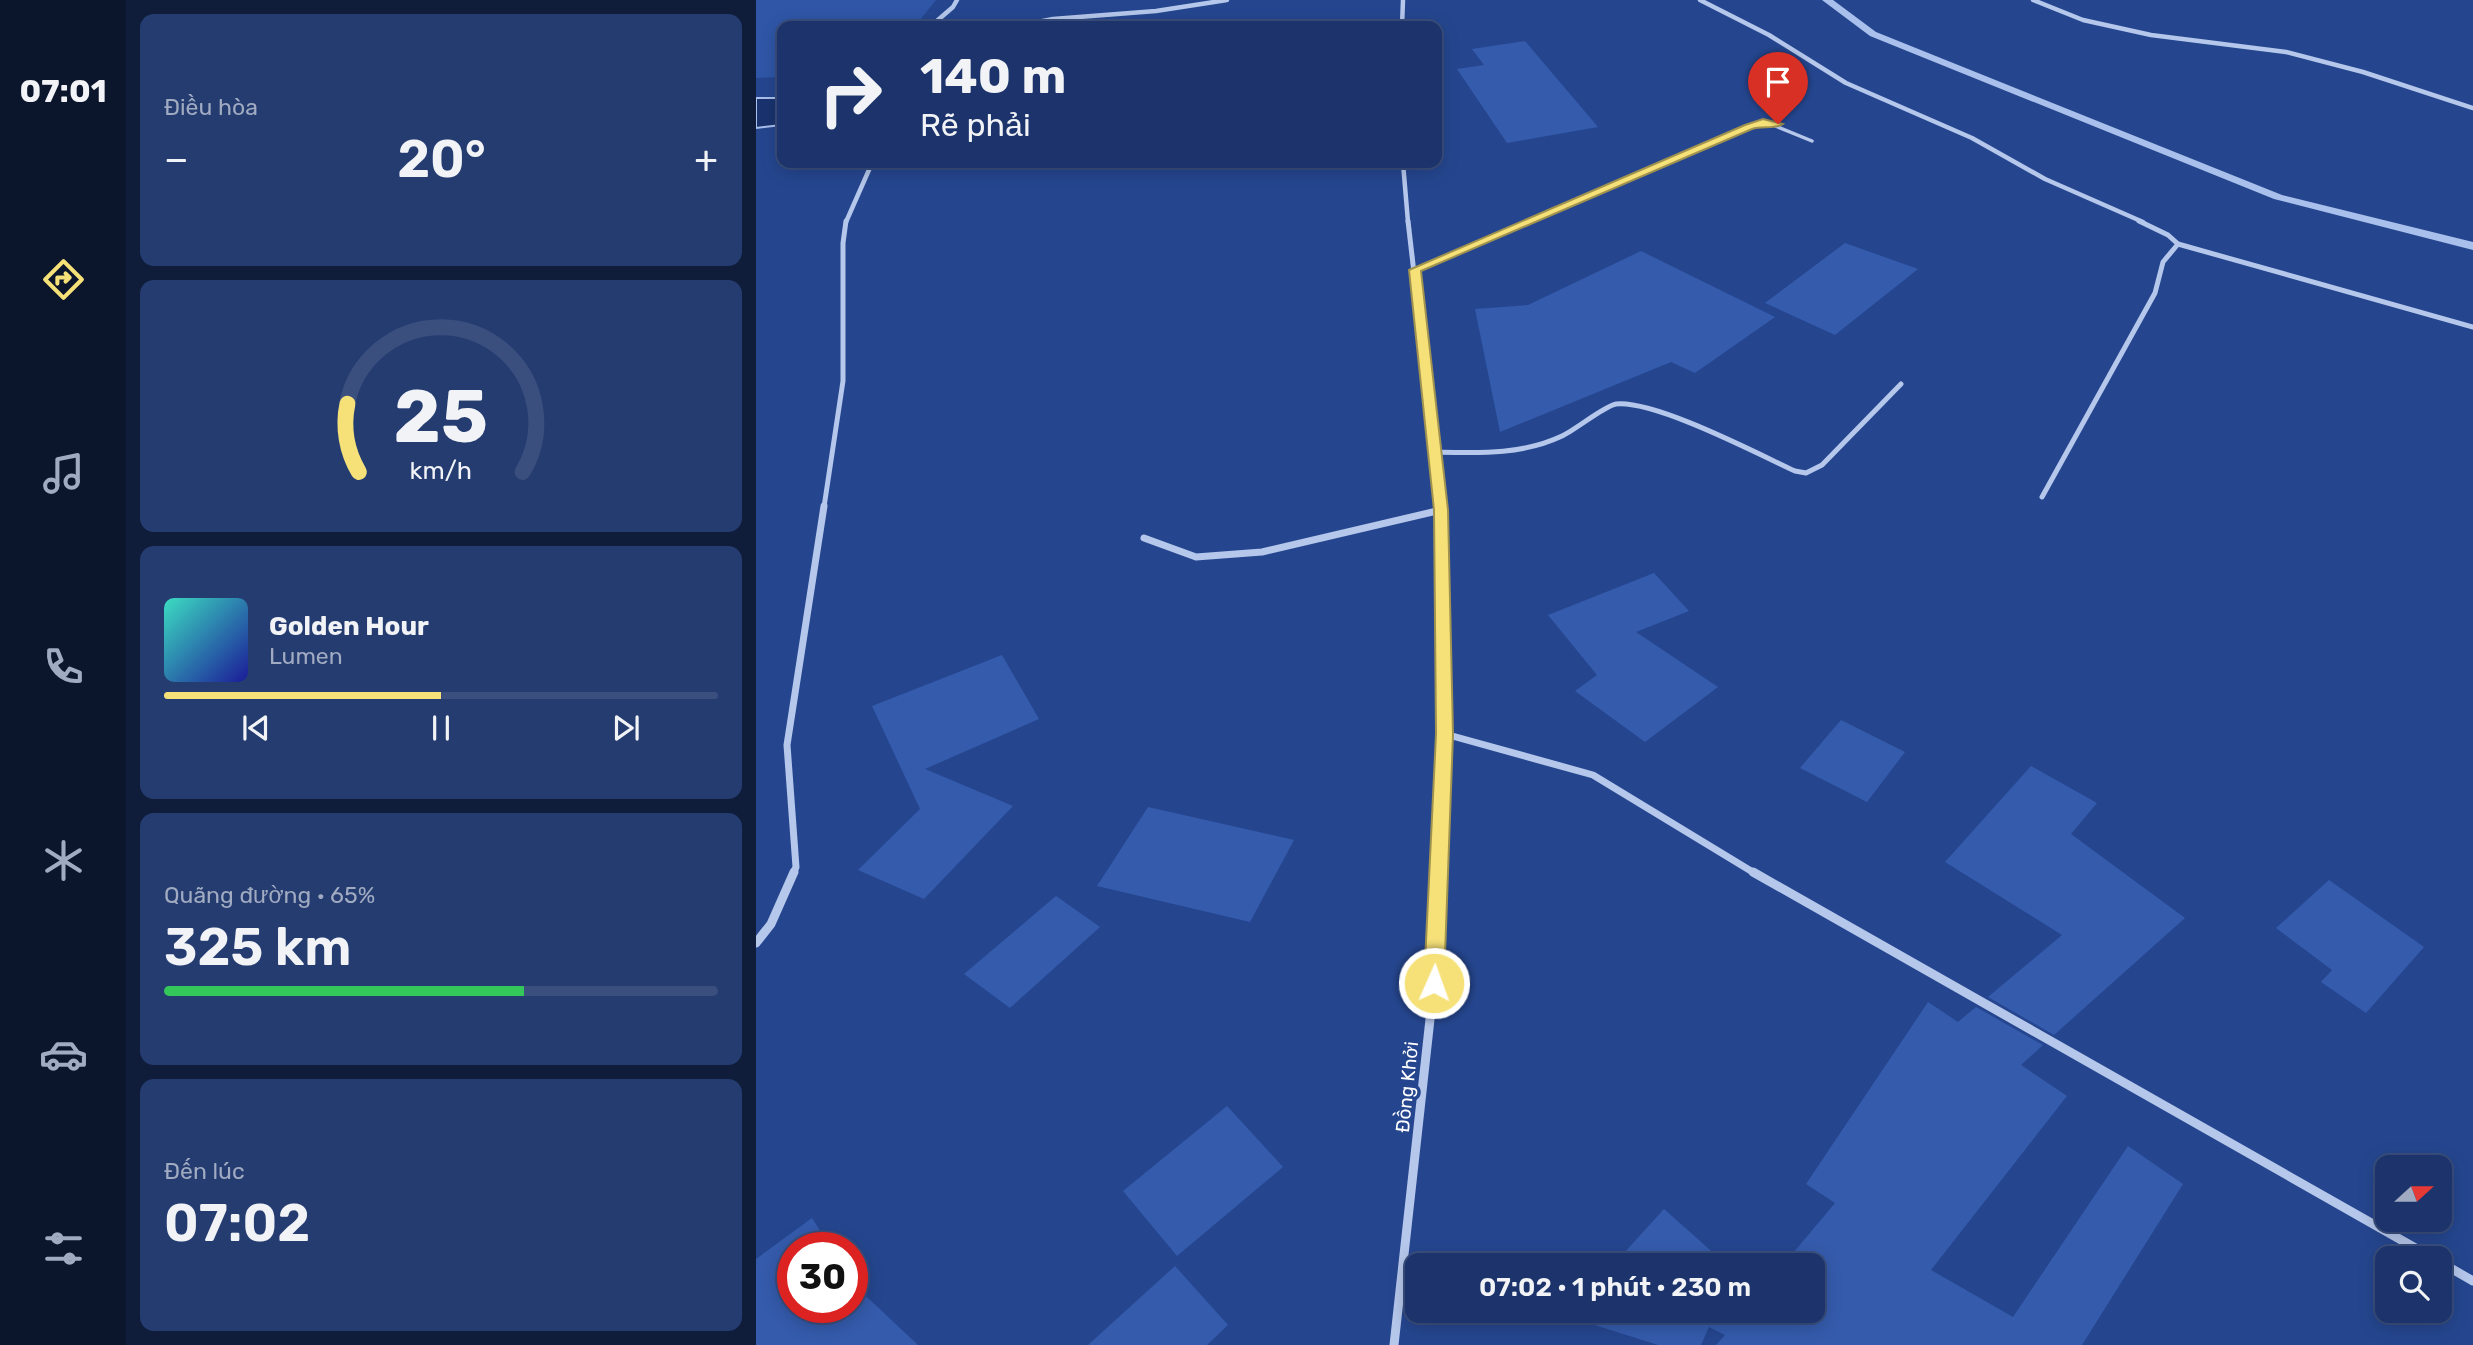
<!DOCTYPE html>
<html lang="vi">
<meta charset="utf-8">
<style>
:root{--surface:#1c346b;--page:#253c71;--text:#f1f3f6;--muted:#a0aac1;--line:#3a4f7e;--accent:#f6e179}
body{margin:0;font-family:Rubik,sans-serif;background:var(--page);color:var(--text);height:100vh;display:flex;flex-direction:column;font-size:26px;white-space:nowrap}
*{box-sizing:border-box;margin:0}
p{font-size:23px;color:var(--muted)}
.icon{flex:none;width:38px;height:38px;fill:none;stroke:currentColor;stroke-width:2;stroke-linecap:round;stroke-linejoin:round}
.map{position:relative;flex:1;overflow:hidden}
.sheet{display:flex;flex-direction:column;gap:14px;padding:14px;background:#0f1d3b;width:630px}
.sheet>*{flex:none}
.banner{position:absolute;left:21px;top:21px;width:665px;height:147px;border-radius:14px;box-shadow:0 4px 18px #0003,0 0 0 2px var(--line);background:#1c346b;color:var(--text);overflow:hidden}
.needle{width:46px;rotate:69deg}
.controls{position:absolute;left:1619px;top:1155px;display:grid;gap:14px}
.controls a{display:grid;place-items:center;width:77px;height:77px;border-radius:14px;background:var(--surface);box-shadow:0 4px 18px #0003,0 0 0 2px var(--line);font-size:35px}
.speed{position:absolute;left:21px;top:1232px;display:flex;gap:14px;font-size:35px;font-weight:700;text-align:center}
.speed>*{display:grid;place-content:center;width:91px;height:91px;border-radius:50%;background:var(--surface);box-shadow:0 4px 18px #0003,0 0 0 2px var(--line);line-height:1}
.speed .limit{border:10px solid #d22;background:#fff;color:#111}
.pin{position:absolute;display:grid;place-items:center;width:60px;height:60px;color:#fff;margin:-72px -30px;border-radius:50% 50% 50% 0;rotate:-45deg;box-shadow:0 0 7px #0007}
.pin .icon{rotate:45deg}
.me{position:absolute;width:77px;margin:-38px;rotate:2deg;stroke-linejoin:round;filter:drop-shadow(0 0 5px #0008)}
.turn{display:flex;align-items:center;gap:24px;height:147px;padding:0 28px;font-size:32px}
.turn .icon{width:91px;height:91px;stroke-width:2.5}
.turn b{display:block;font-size:49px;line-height:60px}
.big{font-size:52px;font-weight:600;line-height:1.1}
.sheet .tile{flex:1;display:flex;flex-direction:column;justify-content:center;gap:10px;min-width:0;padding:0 24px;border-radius:14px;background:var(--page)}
.sheet .dial{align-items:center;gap:0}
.dial svg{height:182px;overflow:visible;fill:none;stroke:var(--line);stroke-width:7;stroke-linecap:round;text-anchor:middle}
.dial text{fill:var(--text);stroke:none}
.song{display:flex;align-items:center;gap:21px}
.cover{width:84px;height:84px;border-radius:10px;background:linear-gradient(135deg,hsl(170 70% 55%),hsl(240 70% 35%))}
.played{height:7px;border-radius:4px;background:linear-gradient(90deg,var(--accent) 50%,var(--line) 50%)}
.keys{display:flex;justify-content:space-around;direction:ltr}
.heat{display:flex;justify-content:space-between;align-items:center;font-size:38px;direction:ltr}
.charge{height:10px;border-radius:5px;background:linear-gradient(90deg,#34c759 65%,var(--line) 0)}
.trip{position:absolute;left:649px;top:1253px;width:420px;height:70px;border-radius:14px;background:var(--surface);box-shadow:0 4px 18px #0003,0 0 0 2px var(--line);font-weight:600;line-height:70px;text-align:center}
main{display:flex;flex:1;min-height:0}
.tab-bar{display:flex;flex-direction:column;width:126px;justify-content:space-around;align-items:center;background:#0b152b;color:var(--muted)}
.tab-bar .icon{width:49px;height:49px}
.tab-bar .current{color:var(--accent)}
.tab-bar b{font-size:32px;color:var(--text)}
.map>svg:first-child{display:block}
.green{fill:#2f56a7}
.water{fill:#1a336f;stroke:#a9c0ec;stroke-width:2}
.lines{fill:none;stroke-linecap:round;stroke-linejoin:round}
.stream{fill:#a9c0ec;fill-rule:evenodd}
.building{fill:#355bac}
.lane-far1{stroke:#b5c7eb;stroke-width:3.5}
.lane{stroke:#b5c7eb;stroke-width:4.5}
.street-far3{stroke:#b5c7eb;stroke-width:4.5}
.street-far2{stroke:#b5c7eb;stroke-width:5}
.street-far1{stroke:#b5c7eb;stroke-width:7}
.street{stroke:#b5c7eb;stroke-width:9}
.route{fill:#f6e179;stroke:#a0924f;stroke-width:2}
.labels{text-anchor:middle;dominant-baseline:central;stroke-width:7;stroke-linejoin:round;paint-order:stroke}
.street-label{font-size:19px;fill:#fff;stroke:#25468f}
</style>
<main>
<nav class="tab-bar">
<b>07:01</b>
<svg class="icon current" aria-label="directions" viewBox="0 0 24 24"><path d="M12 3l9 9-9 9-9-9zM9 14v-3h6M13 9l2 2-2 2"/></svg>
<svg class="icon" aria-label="music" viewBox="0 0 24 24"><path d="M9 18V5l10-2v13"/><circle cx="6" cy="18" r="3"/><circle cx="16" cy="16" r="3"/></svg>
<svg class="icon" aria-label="phone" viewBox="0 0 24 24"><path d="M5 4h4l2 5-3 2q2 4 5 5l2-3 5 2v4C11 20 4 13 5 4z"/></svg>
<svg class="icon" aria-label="climate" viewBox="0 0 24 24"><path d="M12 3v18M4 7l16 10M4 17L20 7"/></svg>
<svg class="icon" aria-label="car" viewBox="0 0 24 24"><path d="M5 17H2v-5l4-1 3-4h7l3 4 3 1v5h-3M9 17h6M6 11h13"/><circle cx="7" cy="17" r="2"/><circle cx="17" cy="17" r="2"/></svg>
<svg class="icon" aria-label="filters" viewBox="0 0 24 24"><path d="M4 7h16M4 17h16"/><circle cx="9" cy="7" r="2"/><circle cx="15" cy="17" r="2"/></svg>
</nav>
<section class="sheet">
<div class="tile"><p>Điều hòa</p>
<div class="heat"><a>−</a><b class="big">20°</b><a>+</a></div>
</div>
<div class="tile dial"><svg viewBox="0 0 100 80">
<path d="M14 69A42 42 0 1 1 86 69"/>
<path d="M14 69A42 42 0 0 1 9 39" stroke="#f6e179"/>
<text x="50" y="56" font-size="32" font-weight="700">25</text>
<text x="50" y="72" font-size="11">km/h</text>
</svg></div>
<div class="tile">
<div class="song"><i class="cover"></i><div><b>Golden Hour</b><p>Lumen</p></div></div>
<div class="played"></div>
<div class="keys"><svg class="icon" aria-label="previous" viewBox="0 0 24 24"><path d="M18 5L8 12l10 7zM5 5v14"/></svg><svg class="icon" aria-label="pause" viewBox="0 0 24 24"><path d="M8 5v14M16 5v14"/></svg><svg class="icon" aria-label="next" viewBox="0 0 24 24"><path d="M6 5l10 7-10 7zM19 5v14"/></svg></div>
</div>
<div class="tile"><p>Quãng đường · 65%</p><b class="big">325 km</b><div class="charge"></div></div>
<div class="tile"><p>Đến lúc</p><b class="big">07:02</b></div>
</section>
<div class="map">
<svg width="1717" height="1345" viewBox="0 0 1717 1345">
<rect width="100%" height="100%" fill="#25468f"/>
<polygon class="green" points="0,0 180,0 159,26 26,26 26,77 0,78"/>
<polygon class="water" points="0,98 25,98 25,125 0,128"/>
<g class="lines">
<polygon class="stream" points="1066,0 1077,0 1120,32 1526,195 1717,242 1717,250 1518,199 1114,36"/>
</g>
<g class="building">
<polygon points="769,41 842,127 751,143 701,69 728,65 716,49"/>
<polygon points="1089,243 1162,269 1079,335 1009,303"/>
<polygon points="885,251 1019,317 939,373 915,362 744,432 719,309 772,305"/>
<polygon points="898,573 933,611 880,632 962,687 889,742 819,691 841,675 792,615"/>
<polygon points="246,655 283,719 169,769 257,806 168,899 102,870 164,809 116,706"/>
<polygon points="1085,720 1149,752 1111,802 1044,768"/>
<polygon points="1275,766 1341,803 1315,834 1429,918 1298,1035 1232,997 1306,935 1189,862"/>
<polygon points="392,807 538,840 494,922 341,886"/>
<polygon points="1573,880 1668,947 1610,1013 1565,982 1576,970 1520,928"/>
<polygon points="300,896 344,927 254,1008 208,974"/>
<polygon points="1172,1002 1202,1022 1220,1007 1287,1045 1265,1065 1311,1096 1175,1270 1257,1317 1372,1146 1427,1184 1326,1345 960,1345 969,1335 953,1327 945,1345 902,1345 810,1316 815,1311 1057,1311 1057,1265 1027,1265 1079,1203 1050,1184"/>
<polygon points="471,1106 527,1167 421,1256 367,1191"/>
<polygon points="908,1209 971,1265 857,1265"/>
<polygon points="56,1218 75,1248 37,1248 37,1307 96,1307 96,1283 162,1345 0,1345 0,1259"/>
<polygon points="419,1266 472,1325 451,1345 332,1345"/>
</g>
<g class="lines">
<polyline class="lane-far1" points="770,222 992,127 1017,125 1056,141"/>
<polyline class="lane" points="659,270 774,221"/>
<g class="street-far3">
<polyline points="944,0 1013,35 1090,83 1216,138 1289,179 1387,222"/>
<polyline points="1277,0 1327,20 1395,35 1530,52 1607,72 1717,108"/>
<polyline points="175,26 197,7 201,0"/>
<polyline points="261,26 297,19 400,11 471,0"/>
<polyline points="646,26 647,0"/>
<polyline points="647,163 652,222"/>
<polyline points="90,222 116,163"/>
</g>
<g class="street-far2">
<polyline points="652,221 685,507"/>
<polyline points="1422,244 1717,327"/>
<path d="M680,452c43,1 86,3 126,-16 13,-6 44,-31 54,-32 39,-4 140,49 179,67l11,2 16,-8 79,-81"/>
<polyline points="1286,497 1399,293 1407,262 1422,244 1412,235 1383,221"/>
<polyline points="68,507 87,381 87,243 90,221"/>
</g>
<g class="street-far1">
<polyline points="388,538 440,557 506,552 685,510"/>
<polyline points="689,734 837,775 1000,874"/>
<polyline points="37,874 40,867 31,745 68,506"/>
<polyline points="683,874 689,734 685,506"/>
</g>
<g class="street">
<polyline points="997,872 1677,1258"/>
<polyline points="0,943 15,924 38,872"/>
<polyline points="1684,1262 1717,1281"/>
<polyline points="638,1345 678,983 683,872"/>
</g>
</g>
<path class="route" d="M1007,119l20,5c-6,5 -22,2 -31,5l-331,142 27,239 5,224 -9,249 -3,6 -7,2 -7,-2 -3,-6 12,-249 -2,-224 -25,-240 336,-145z"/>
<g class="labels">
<g class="street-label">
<text transform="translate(651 1087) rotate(-84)">Đồng Khởi</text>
</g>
</g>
</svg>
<div class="controls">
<a><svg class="needle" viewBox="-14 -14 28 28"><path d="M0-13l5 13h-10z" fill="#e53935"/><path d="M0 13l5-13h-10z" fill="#a0aac1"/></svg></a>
<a><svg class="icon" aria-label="search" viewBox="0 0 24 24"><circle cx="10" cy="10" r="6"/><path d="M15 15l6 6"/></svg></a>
</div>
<div class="speed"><div class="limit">30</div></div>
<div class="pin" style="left:1022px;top:124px;background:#d93025"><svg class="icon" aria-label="arrive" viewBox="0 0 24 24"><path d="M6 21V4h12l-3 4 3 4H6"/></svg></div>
<svg class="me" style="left:678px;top:983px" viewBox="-20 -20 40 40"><circle r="17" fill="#f6e179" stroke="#fff" stroke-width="3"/><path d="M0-11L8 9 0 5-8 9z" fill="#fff"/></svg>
<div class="trip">07:02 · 1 phút · 230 m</div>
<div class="banner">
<div class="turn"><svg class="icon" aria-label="right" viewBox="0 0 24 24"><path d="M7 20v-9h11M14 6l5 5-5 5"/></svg><div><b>140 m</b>Rẽ phải</div></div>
</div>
</div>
</main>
